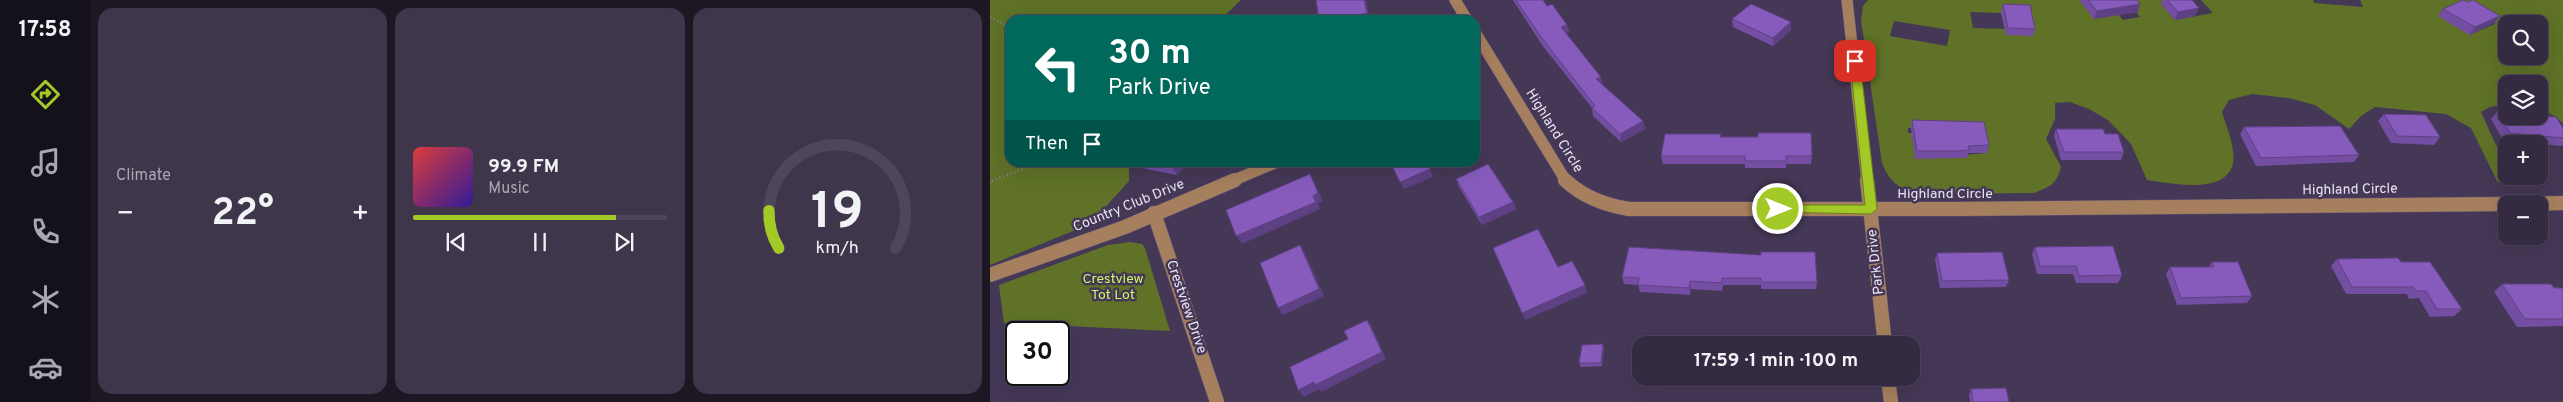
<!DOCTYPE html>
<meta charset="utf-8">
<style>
:root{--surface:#342a41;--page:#3f364c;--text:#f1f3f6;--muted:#a9a7b1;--line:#4e465a;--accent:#a3c926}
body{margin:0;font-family:Overpass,sans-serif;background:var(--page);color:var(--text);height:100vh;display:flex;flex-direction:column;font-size:19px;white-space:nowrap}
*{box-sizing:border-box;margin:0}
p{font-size:16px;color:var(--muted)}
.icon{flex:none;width:28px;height:28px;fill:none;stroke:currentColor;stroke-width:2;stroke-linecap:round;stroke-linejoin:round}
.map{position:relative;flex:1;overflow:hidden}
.sheet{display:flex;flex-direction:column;gap:8px;padding:8px;background:#1d1724;width:900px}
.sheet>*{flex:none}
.banner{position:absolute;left:15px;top:15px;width:475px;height:152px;border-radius:15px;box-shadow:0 5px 20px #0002,0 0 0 1px var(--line);background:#00695c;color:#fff;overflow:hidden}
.tools{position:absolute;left:1508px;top:15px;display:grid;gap:10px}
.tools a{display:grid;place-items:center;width:50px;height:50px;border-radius:10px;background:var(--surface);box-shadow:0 5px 20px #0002,0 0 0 1px var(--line);font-size:25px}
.speed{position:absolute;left:15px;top:321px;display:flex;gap:10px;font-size:25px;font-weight:700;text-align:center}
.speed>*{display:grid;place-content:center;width:65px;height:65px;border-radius:50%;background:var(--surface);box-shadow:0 5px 20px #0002,0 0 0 1px var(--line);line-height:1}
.speed .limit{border:2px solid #111;border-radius:8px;background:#fff;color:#111}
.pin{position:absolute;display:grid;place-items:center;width:42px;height:42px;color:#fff;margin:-21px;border-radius:10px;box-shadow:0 2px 8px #0006}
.me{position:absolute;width:55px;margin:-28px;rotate:90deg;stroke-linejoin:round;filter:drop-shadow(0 0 4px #0008)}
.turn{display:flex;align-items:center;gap:18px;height:105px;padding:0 20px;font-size:22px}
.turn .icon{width:65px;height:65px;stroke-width:2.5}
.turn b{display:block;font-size:35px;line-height:42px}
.then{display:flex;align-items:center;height:48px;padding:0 20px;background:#0003;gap:10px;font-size:19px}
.big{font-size:38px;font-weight:700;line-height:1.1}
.sheet .widget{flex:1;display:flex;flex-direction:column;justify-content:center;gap:8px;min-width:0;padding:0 18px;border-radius:15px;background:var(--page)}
.sheet .dial{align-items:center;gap:0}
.dial svg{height:130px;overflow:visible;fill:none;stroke:var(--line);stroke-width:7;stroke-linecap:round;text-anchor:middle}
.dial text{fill:var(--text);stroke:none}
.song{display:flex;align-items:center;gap:15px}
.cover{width:60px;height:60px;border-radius:8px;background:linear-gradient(135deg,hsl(0 70% 55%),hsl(250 70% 35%))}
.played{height:5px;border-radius:2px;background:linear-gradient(90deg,var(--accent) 80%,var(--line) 80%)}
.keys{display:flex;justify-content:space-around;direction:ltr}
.heat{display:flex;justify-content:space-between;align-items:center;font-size:28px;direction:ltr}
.sheet .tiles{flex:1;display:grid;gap:8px;grid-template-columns:repeat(3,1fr)}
.trip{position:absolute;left:642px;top:336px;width:288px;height:50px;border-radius:15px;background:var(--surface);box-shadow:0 5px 20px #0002,0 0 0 1px var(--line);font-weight:700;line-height:50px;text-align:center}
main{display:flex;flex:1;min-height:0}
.tabs{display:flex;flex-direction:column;width:90px;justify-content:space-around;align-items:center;background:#15111a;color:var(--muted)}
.tabs .icon{width:35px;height:35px}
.tabs .on{color:var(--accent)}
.tabs b{font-size:22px;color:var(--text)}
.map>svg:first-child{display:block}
.green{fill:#5f7228;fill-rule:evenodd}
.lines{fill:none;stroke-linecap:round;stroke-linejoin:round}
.minor-far1-casing{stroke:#635773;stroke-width:12}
.minor-casing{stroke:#635773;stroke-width:15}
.path-far1{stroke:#8a809a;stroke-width:2.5;stroke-dasharray:1 3;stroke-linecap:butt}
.path{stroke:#8a809a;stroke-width:3;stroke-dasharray:1 4.5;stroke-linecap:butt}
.minor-far1{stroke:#a6805e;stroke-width:11}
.minor{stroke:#a6805e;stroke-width:14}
.wall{fill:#734ea2}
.shaded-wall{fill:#5e4084}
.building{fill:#865bbc;stroke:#5e4084}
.route{fill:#a3c926;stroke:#6a8319}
.labels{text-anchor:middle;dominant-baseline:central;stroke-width:5;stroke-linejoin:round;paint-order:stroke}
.street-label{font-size:14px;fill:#e9e2f5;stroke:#453857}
.park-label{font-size:14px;fill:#cff762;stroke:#453857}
</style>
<main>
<nav class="tabs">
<b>17:58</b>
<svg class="icon on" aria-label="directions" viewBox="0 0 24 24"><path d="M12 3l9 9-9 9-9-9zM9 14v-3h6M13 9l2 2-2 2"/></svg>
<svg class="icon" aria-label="music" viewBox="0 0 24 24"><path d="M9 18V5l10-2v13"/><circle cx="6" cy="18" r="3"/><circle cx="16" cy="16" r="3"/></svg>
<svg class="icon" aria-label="phone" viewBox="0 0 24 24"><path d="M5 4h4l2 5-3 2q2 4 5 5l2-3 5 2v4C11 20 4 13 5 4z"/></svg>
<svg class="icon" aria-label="climate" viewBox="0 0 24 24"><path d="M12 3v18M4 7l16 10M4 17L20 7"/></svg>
<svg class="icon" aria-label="car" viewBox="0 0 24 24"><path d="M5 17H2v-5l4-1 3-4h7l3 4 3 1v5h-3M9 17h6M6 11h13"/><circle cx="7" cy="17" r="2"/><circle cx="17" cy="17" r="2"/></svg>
</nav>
<section class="sheet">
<div class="tiles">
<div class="widget"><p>Climate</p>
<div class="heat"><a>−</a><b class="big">22°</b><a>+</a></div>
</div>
<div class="widget">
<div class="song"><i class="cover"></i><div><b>99.9 FM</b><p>Music</p></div></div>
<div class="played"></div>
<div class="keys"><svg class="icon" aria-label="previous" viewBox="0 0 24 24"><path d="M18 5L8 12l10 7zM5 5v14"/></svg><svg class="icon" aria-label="pause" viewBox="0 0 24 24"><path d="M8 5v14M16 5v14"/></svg><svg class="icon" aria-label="next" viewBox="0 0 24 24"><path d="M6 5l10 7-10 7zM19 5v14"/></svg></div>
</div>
<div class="widget dial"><svg viewBox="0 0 100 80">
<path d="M14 69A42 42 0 1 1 86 69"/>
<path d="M14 69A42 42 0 0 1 8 46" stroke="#a3c926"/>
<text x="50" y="56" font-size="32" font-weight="700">19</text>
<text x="50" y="72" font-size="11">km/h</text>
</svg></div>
</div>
</section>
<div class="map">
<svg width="1573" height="402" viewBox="0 0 1573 402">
<rect width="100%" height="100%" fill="#453857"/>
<g class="green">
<polygon points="0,0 251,0 230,20 20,20 20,162 139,163 139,181 100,224 0,265"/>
<path d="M878,0h211l40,15 4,5 17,-3 -13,-17h63l-28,5 13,15 38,-7 -12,-13h112l1,3 49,4 -3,-7h203v123l-12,-9 -12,-3v-27h-33v20l-16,3 -9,5 14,31 11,19 -8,21 -27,-55 -25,-14 -71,-7 -14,9 -12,13 -34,-24 -26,-7 -37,-4 -23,6 -7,12c4,15 17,42 9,57 -12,25 -62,14 -84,11l-16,-36 -23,-24 -19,-11 -19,-7 -15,1v16l-9,20 15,28c-5,18 -10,19 -27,26l-113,1c-21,-4 -31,-11 -39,-31l-21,-143 2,-14zM1477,7l28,16v1l-26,11zM980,12l31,1 4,16 -32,-1zM904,21l56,9 -3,16 -57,-10zM1516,24h33v32h-33zM918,128h27l52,25 -71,6 -4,-26h-4z"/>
<polygon points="140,242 152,244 155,248 180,331 14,323 9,285 118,245"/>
</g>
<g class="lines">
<defs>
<g id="minor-far1">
<polyline points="465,0 477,20"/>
<polyline points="857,0 877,181"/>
<polyline points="485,32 576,181"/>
<polyline points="242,181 287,162"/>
</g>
<g id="minor">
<path d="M575,180c18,17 39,25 64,29h325l552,-5"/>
<polyline points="877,180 895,345"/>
<polyline points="1534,204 1573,203"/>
<polyline points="164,213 227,402"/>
<polyline points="0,275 135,227 245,180"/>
<polyline points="898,378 901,402"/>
</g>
</defs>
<use href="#minor-far1" class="minor-far1-casing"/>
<use href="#minor" class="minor-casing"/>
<g class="path-far1">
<polyline points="0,17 20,27"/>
<polyline points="2,181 51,162"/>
</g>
<polyline class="path" points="0,182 5,180"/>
<use href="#minor-far1" class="minor-far1"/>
<use href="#minor" class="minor"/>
</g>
<g class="wall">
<polygon points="523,0 553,0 557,6 577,25 579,32 576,33 613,84 612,85 653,121 655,129 631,142 603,116 602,108 552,45"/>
<polygon points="1089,0 1147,0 1148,12 1104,19"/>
<polygon points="1173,0 1202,0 1205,16 1185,20 1171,4"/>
<polygon points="1477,2 1510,16 1504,23 1479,35 1448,16 1453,9"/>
<polygon points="1013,4 1045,29 1043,36 1016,35 1011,12"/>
<polygon points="742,19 801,30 783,46 743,27"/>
<polygon points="1516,111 1516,116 1553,116 1573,128 1573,145 1572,146 1513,140 1501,119 1507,112 1515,113"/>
<polygon points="1394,114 1450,137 1444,145 1401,143 1388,121"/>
<polygon points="922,120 999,145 997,153 978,153 977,158 966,158 925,159 921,128"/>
<polygon points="1254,127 1369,155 1364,162 1266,166 1250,134"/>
<polygon points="1066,129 1115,134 1134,152 1131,160 1071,160 1064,136"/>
<polygon points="731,134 731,137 822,156 821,164 796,164 796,168 755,168 755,164 673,164 671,156"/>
<polygon points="151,162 199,162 187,175 156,169"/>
<polygon points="466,179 523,202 526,209 492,225 469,187"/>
<polygon points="639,247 827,282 826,289 771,289 771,285 733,285 732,291 701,289 700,295 650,292 648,285 634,284 632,277"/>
<polygon points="1045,247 1132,275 1128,283 1086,283 1083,274 1047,274 1042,254"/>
<polygon points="947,253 1019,280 1016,287 950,288 945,260"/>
<polygon points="1347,259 1411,262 1472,309 1464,316 1440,317 1429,298 1419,299 1417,294 1356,294 1341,266"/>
<polygon points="1222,262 1262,296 1257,303 1187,305 1176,274 1180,267 1219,267"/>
<polygon points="1512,284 1573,288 1573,326 1527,327 1504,292"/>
<polygon points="614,348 612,366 591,367 589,363"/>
<polygon points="981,389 1019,402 980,402 979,395"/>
</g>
<g class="shaded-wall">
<polygon points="374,0 376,0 380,20 349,20"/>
<polygon points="1150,4 1148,12 1104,19 1107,11"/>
<polygon points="1209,8 1205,16 1185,20 1188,12"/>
<polygon points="1510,16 1504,23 1479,35 1485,27"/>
<polygon points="801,22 801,30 783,46 783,38"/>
<polygon points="577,25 579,32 572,35 571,27"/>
<polygon points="611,77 613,84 607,87 606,79"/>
<polygon points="653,121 655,129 631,142 630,134"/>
<polygon points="186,162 199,162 187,175 182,167"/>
<polygon points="440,169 443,177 414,189 410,182"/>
<polygon points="320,174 333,201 328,203 330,209 252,244 246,236 323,196"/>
<polygon points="523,202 526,209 492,225 489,217"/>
<polygon points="310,245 315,253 334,296 293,315 288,308"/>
<polygon points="700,281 701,289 700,295 699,288"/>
<polygon points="595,285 597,293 535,320 532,313"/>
<polygon points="377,320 382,327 396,359 331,392 329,389 314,397 308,390 324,382"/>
<polygon points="613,344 614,348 612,366 611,363"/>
</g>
<g class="building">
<polygon points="326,0 374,0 377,13 349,20 329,20"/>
<polygon points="526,0 553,0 557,6 562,4 577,25 571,27 611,77 606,79 653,121 630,134 602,108 605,106 551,37"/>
<polygon points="1098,0 1147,0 1150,4 1107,11"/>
<polygon points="1177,0 1202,0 1209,8 1188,12"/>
<polygon points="1473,0 1477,2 1483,0 1510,16 1485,27 1453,9"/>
<polygon points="761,4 801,22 783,38 742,19"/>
<polygon points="1013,4 1040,5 1045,29 1018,28"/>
<polygon points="1507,112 1516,113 1516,116 1549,116 1549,112 1551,112 1553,116 1566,117 1573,128 1573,138 1520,133"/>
<polygon points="1394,114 1436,115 1450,137 1407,136"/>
<polygon points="922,120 994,122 999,145 978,146 979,150 968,151 927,151"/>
<polygon points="1350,126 1369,155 1271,158 1254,127"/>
<polygon points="1066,129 1113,129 1115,134 1128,134 1134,152 1074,152"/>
<polygon points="768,133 821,133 822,156 796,156 796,161 755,161 755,156 671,156 675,134 731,134 730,137 768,137"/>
<polygon points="155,162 186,162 182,167"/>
<polygon points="400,162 436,162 440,169 410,182"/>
<polygon points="498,164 523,202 489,217 466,179"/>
<polygon points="320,174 328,193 323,196 326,202 246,236 236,210"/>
<polygon points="548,229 568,267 582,261 595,285 532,313 503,248"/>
<polygon points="310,245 329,289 288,308 270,263"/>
<polygon points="1123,246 1132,275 1089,276 1086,266 1050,266 1045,247"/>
<polygon points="639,247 771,255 771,252 825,252 827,282 771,282 771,278 732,278 731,283 700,281 699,288 648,285 649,278 632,277"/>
<polygon points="1012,252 1019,280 952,281 947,253"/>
<polygon points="1408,258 1411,262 1440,262 1472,309 1447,309 1436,291 1426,291 1423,287 1362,287 1347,259"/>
<polygon points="1222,262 1248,262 1262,296 1191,298 1180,267 1224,267"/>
<polygon points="1512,284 1561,284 1564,288 1573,288 1573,319 1535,319"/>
<polygon points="377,320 392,352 325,385 324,382 308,390 300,367 358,339 354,331"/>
<polygon points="613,344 611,363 589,363 592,345"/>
<polygon points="1016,388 1019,402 983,402 981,389"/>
</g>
<polygon class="route" points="865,57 870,61 887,209 881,214 784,212 782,209 788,205 875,205 860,61"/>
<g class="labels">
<g class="street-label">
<text transform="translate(564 131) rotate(58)">Highland Circle</text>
<text transform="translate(1360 190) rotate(-1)">Highland Circle</text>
<text x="955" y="194">Highland Circle</text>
<text transform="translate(139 206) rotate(-22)">Country Club Drive</text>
<text transform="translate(886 262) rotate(-96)">Park Drive</text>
<text transform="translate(196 307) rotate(71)">Crestview Drive</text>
</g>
<g class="park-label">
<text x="123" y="279">Crestview<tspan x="123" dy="16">Tot Lot</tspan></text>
</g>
</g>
</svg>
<div class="tools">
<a><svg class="icon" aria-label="search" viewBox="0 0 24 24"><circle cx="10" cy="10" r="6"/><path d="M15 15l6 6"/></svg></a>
<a><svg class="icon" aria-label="layers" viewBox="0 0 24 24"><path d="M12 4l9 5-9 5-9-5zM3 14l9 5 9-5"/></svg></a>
<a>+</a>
<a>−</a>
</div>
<div class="speed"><div class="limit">30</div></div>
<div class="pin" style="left:865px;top:61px;background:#d93025"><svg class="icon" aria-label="arrive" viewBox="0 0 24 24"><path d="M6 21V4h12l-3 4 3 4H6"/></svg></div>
<svg class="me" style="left:788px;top:209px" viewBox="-20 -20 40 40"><circle r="17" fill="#a3c926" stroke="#fff" stroke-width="3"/><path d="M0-11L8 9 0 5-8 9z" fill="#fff"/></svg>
<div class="trip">17:59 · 1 min · 100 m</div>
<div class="banner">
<div class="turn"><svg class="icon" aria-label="left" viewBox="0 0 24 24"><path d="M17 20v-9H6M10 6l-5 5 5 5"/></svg><div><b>30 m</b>Park Drive</div></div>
<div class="then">Then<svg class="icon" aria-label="arrive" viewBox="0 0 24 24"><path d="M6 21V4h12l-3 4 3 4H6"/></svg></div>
</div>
</div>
</main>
